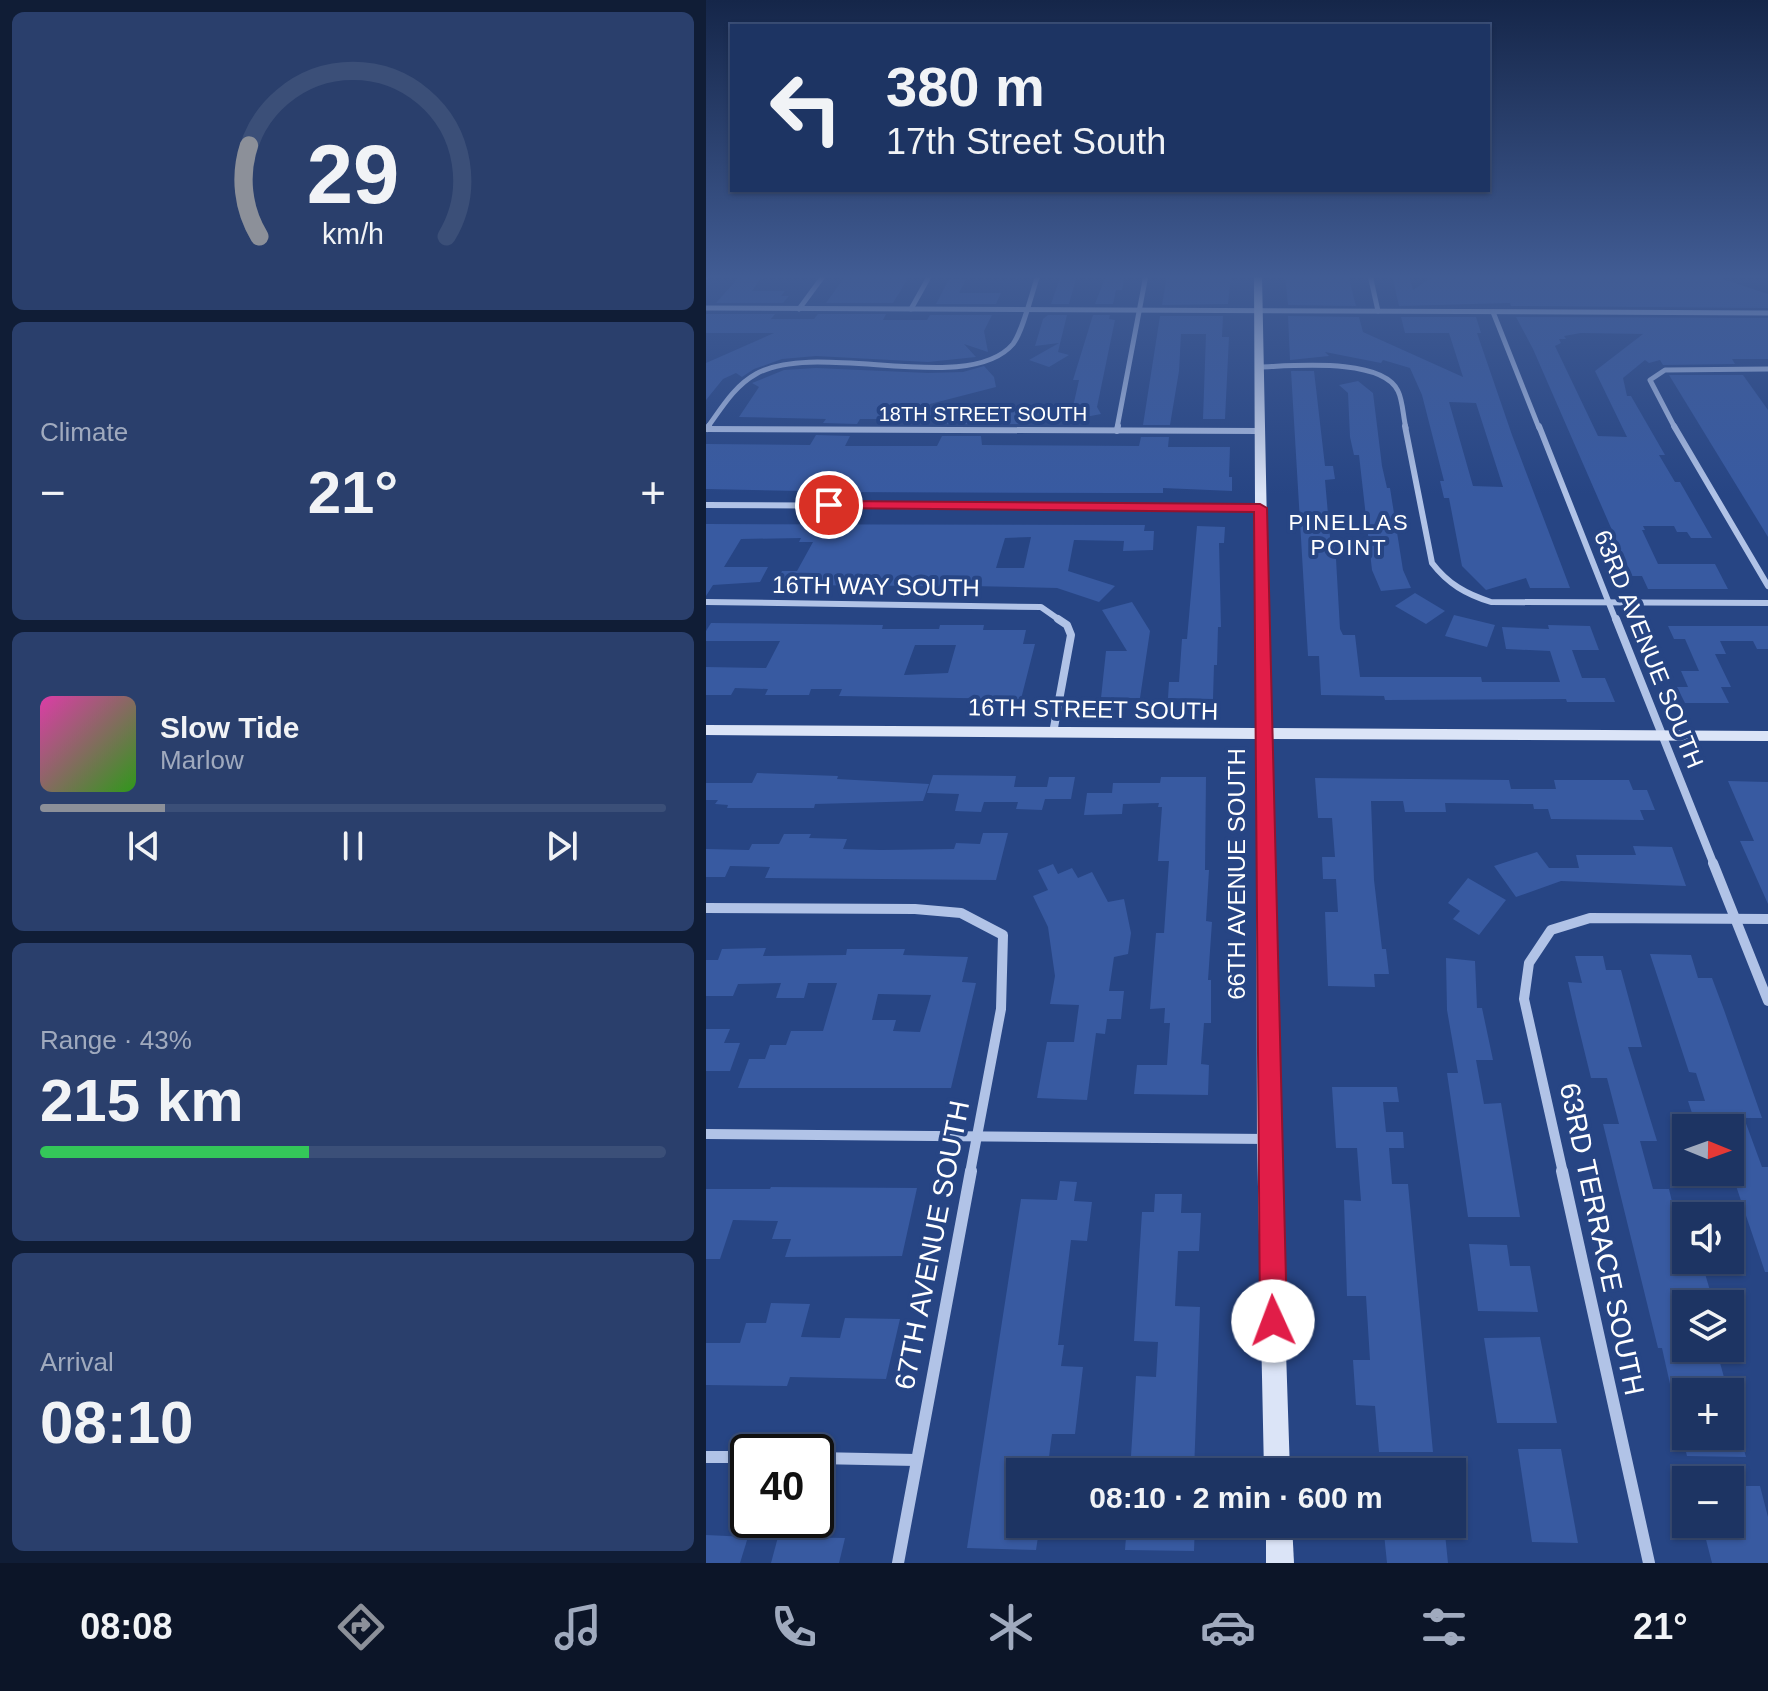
<!DOCTYPE html>
<meta charset="utf-8">
<style>
:root{--surface:#1d3463;--page:#2a3f6c;--text:#f1f3f6;--muted:#a0aabe;--line:#3b4f78;--accent:#8c9099}
body{margin:0;font-family:Helvetica,sans-serif;background:var(--page);color:var(--text);height:100vh;display:flex;flex-direction:column;font-size:30px;white-space:nowrap}
*{box-sizing:border-box;margin:0}
p{font-size:26px;color:var(--muted)}
.icon{flex:none;width:44px;height:44px;fill:none;stroke:currentColor;stroke-width:2;stroke-linecap:round;stroke-linejoin:round}
.map{position:relative;flex:1;overflow:hidden}
.side{display:flex;flex-direction:column;gap:12px;padding:12px;background:#101d36;width:706px}
.side>*{flex:none}
.top-card{position:absolute;left:24px;top:24px;width:760px;height:168px;border-radius:0px;box-shadow:0 2px 6px #0004,0 0 0 2px var(--line);background:#1d3463;color:var(--text);overflow:hidden}
.needle{width:52px;rotate:91deg}
.buttons{position:absolute;left:966px;top:1114px;display:grid;gap:16px}
.buttons a{display:grid;place-items:center;width:72px;height:72px;border-radius:0px;background:var(--surface);box-shadow:0 2px 6px #0004,0 0 0 2px var(--line);font-size:40px}
.speed{position:absolute;left:24px;top:1434px;display:flex;gap:16px;font-size:40px;font-weight:700;text-align:center}
.speed>*{display:grid;place-content:center;width:104px;height:104px;border-radius:50%;background:var(--surface);box-shadow:0 2px 6px #0004,0 0 0 2px var(--line);line-height:1}
.speed .limit{border:4px solid #111;border-radius:12px;background:#fff;color:#111}
.pin{position:absolute;display:grid;place-items:center;width:68px;height:68px;color:#fff;margin:-34px;border:4px solid #fff;border-radius:50%;box-shadow:0 2px 8px #0007}
.me{position:absolute;width:88px;margin:-44px;rotate:358deg;stroke-linejoin:round;filter:drop-shadow(0 0 6px #0008)}
.turn{display:flex;align-items:center;gap:28px;height:168px;padding:0 24px;font-size:36px}
.turn .icon{width:104px;height:104px;stroke-width:2.5}
.turn b{display:block;font-size:56px;line-height:68px}
.big{font-size:60px;font-weight:700;line-height:1.1}
.side .widget{flex:1;display:flex;flex-direction:column;justify-content:center;gap:12px;min-width:0;padding:0 28px;border-radius:12px;background:var(--page)}
.side .dial{align-items:center;gap:0}
.dial svg{height:208px;overflow:visible;fill:none;stroke:var(--line);stroke-width:7;stroke-linecap:round;text-anchor:middle}
.dial text{fill:var(--text);stroke:none}
.song{display:flex;align-items:center;gap:24px}
.cover{width:96px;height:96px;border-radius:12px;background:linear-gradient(135deg,hsl(320 70% 55%),hsl(110 70% 35%))}
.played{height:8px;border-radius:4px;background:linear-gradient(90deg,var(--accent) 20%,var(--line) 20%)}
.keys{display:flex;justify-content:space-around;direction:ltr}
.heat{display:flex;justify-content:space-between;align-items:center;font-size:44px;direction:ltr}
.charge{height:12px;border-radius:6px;background:linear-gradient(90deg,#34c759 43%,var(--line) 0)}
.trip{position:absolute;left:300px;top:1458px;width:460px;height:80px;border-radius:0px;background:var(--surface);box-shadow:0 2px 6px #0004,0 0 0 2px var(--line);font-weight:700;line-height:80px;text-align:center}
.menu{display:flex;height:128px;justify-content:space-around;align-items:center;background:#0c1528;color:var(--muted)}
.menu .icon{width:56px;height:56px}
.menu .current{color:var(--accent)}
.menu b{font-size:36px;color:var(--text)}
main{display:flex;flex:1;min-height:0}
.map>svg:first-child{display:block}
.building{fill:#385aa1;fill-rule:evenodd}
.lines{fill:none;stroke-linecap:round;stroke-linejoin:round}
.street-far4{stroke:#b1c3e7;stroke-width:5}
.street-far3{stroke:#b1c3e7;stroke-width:6}
.street-far2{stroke:#b1c3e7;stroke-width:8}
.street-far1{stroke:#b1c3e7;stroke-width:10}
.street{stroke:#b1c3e7;stroke-width:12}
.secondary{fill:#dbe4f7;fill-rule:evenodd}
.route{fill:#e11d48;stroke:#92132f;stroke-width:2}
.labels{text-anchor:middle;dominant-baseline:central;stroke-width:8;stroke-linejoin:round;paint-order:stroke}
.far-street-label{font-size:20px;fill:#fff;stroke:#274584}
.far-neighbourhood-label{font-size:22px;letter-spacing:2px;fill:#fff;stroke:#274584}
.street-label{font-size:24px;fill:#fff;stroke:#274584}
.near-street-label{font-size:28px;fill:#fff;stroke:#274584}
</style>
<main>
<section class="side">
<div class="widget dial"><svg viewBox="0 0 100 80">
<path d="M14 69A42 42 0 1 1 86 69"/>
<path d="M14 69A42 42 0 0 1 10 34" stroke="#8c9099"/>
<text x="50" y="56" font-size="32" font-weight="700">29</text>
<text x="50" y="72" font-size="11">km/h</text>
</svg></div>
<div class="widget"><p>Climate</p>
<div class="heat"><a>−</a><b class="big">21°</b><a>+</a></div>
</div>
<div class="widget">
<div class="song"><i class="cover"></i><div><b>Slow Tide</b><p>Marlow</p></div></div>
<div class="played"></div>
<div class="keys"><svg class="icon" aria-label="previous" viewBox="0 0 24 24"><path d="M18 5L8 12l10 7zM5 5v14"/></svg><svg class="icon" aria-label="pause" viewBox="0 0 24 24"><path d="M8 5v14M16 5v14"/></svg><svg class="icon" aria-label="next" viewBox="0 0 24 24"><path d="M6 5l10 7-10 7zM19 5v14"/></svg></div>
</div>
<div class="widget"><p>Range · 43%</p><b class="big">215 km</b><div class="charge"></div></div>
<div class="widget"><p>Arrival</p><b class="big">08:10</b></div>
</section>
<div class="map">
<svg width="1062" height="1563" viewBox="0 0 1062 1563">
<rect width="100%" height="100%" fill="#274584"/>
<g class="building">
<polygon points="35,275 57,275 46,291 79,291 75,296 83,296 77,303 10,303"/>
<polygon points="188,275 204,275 187,303 120,303 138,278 186,278"/>
<polygon points="355,275 371,275 363,304 345,304"/>
<polygon points="400,275 419,275 416,290 410,290 407,304 389,304"/>
<polygon points="461,275 525,275 522,304 456,305"/>
<polygon points="579,275 642,275 650,306 582,305"/>
<polygon points="686,275 703,275 707,290 729,275 759,278 968,276 971,279 1005,275 1062,294 1062,308 805,306 804,303 693,306"/>
<polygon points="243,279 260,279 253,293 295,293 290,304 230,304"/>
<polygon points="0,314 69,314 65,319 108,319 112,314 180,314 177,320 221,320 224,315 286,315 278,331 282,352 258,344 270,357 222,362 110,356 76,359 48,369 36,377 30,373 17,379 0,400 0,363 68,333 0,333"/>
<polygon points="342,315 361,315 352,352 363,355 343,367 323,360 353,343 329,346 337,319"/>
<polygon points="387,315 404,315 403,319 409,320 391,407 395,414 364,420 373,380 367,380"/>
<polygon points="454,316 517,316 516,337 523,337 519,419 497,419 500,334 475,334 473,371 464,425 437,425"/>
<path d="M582,316l71,1 4,15 100,45 -14,-44h-44l-4,-16h75l5,16h-4l35,102 58,153h-40l-4,-10 -40,12 -24,-24 -13,-68h-5l-4,-17h4l-22,-86 -12,-27 -27,-8 -2,3 -56,-11 4,4 -39,4zM743,402l27,1 27,84 -30,-1z"/>
<path d="M810,317l252,1v41h-36l3,5 -72,1 -3,-5 -11,3 -4,-3 -22,18 4,18h4l34,59h-6l16,27h5l32,56h-21l-4,-6h-10l-3,-6h-31l2,4h-3l16,34h57l13,25h-80l-6,-13h-10l-99,-227zM875,333l62,1 -48,37 32,66 -29,-1 -43,-90 6,-3 -2,-4h7l-2,-3z"/>
<polygon points="278,366 288,377 290,387 224,404 225,419 154,419 151,424 117,423 120,419 33,417 53,387 46,383 78,370 110,368 222,373 257,372"/>
<polygon points="585,371 608,371 619,466 627,466 629,479 619,480 624,537 627,537 630,559 634,629 637,635 649,635 654,677 775,677 776,682 854,682 844,651 800,649 796,627 843,629 842,625 884,626 893,650 866,650 876,678 899,678 909,702 861,702 860,699 679,700 678,696 615,695 613,656 602,656"/>
<polygon points="963,375 1037,375 1062,410 1062,537"/>
<polygon points="652,381 667,393 676,466 681,488 684,488 697,570 705,588 675,591 666,570 653,455 648,455 644,437 642,393 633,385"/>
<polygon points="243,406 321,407 315,424 241,424 243,419 237,419"/>
<polygon points="110,435 144,436 139,446 231,446 236,436 275,436 276,445 433,446 435,437 463,437 462,447 524,447 523,477 526,477 526,491 457,488 457,493 411,493 130,492 133,486 97,487 94,491 0,489 0,444 104,445"/>
<path d="M0,524l439,1 -1,6h10l-1,19 -30,1 1,-10 -50,-1 -6,31 47,15 -16,16 -42,-14 -86,-2 2,-6 -30,-1 -4,7 -165,-1 8,-14h15l16,-29h-14l2,-4 -60,1 -17,28h44l-8,15 -47,3 -7,11zM325,537l-7,31h-28l9,-30z"/>
<polygon points="491,526 519,527 518,543 513,543 515,627 512,627 511,665 508,665 507,699 462,698 463,682 473,682 476,639 481,639"/>
<polygon points="709,593 739,611 720,624 689,606"/>
<polygon points="426,602 444,631 434,698 395,698 400,651 421,651 396,610"/>
<polygon points="748,615 789,625 781,647 739,636"/>
<path d="M5,623l172,2 -1,4h57l1,-4h44l-1,5h43l-3,14h12l-14,55 -182,-3 3,-7h-31l-2,6h-44l3,-6 -33,-1 -4,7h-25v-28l60,1 14,-27h-74v-10zM209,645h41l-8,28 -44,2z"/>
<polygon points="962,626 1062,626 1062,649 1051,649 1047,641 1014,641 1020,654 1009,654 1025,687 1015,687 1023,703 979,703 971,687 982,687 975,671 993,671 979,639 968,639"/>
<polygon points="51,773 132,776 131,779 223,784 217,801 109,804 108,808 21,808 22,805 9,804 12,800 0,800 0,783 46,783"/>
<polygon points="227,775 310,776 308,787 341,787 343,777 369,777 365,799 339,799 336,810 310,809 312,802 278,802 275,812 249,811 253,794 221,793"/>
<polygon points="455,777 500,777 499,870 503,870 500,921 506,922 502,980 505,980 505,1023 498,1023 495,1064 503,1065 502,1095 428,1094 431,1065 461,1065 464,1023 458,1023 459,1008 444,1009 450,933 458,933 463,861 452,861 456,807 452,807 453,803 417,804 416,814 378,815 381,793 406,793 407,783 454,783"/>
<polygon points="609,778 803,780 805,789 850,789 848,780 923,780 927,790 941,790 949,810 934,810 938,820 845,819 842,809 828,809 827,804 739,803 740,812 699,812 697,801 665,801 668,880 676,949 680,949 683,974 668,974 669,987 622,986 619,912 632,912 630,879 617,879 616,857 629,857 626,818 612,818"/>
<polygon points="1022,781 1062,782 1062,904 1034,841 1048,841"/>
<polygon points="277,833 302,833 290,880 59,878 64,867 24,866 19,877 0,877 0,849 43,850 46,844 73,844 78,834 105,834 103,838 141,839 137,849 175,850 248,849 250,843 274,844"/>
<polygon points="927,846 966,847 980,886 855,881 810,897 788,866 831,852 843,868 873,868 870,855 930,855"/>
<polygon points="347,864 352,874 366,868 372,878 386,872 402,902 418,899 425,933 422,954 408,957 403,991 418,991 415,1019 401,1019 399,1034 390,1033 381,1100 331,1098 341,1042 368,1042 373,1005 344,1004 349,976 342,927 327,896 342,890 332,870"/>
<polygon points="762,878 800,900 773,935 747,919 754,911 742,903"/>
<path d="M60,948l-3,8 83,-1 1,-6h58l-2,6 65,2 -6,25 14,1 -25,105h-213l11,-29h16l5,-14h16l5,-14h32l14,-48h-29l-4,15h-28l5,-15 -43,1 -5,12h-27v-36h12l4,-11zM172,994l53,1 -11,37 -27,-1 3,-11h-24z"/>
<polygon points="944,954 985,955 992,978 1006,978 1018,1010 1056,1118 1038,1118 1056,1167 1062,1167 1062,1272 1059,1272 1024,1168 1024,1128 991,1128 982,1101 999,1101 990,1073 983,1072"/>
<polygon points="869,956 897,956 900,970 915,970 936,1047 922,1047 951,1141 934,1141 947,1189 963,1189 980,1260 995,1260 1008,1304 980,1304 980,1348 1010,1348 1022,1392 980,1392 980,1428 974,1429 956,1348 952,1348 897,1124 913,1124 901,1078 885,1078 870,1017 862,982 876,983"/>
<polygon points="740,958 769,961 771,1008 776,1008 787,1060 770,1060 778,1104 795,1103 814,1217 762,1217 741,1073 752,1073 741,1010"/>
<polygon points="0,1029 24,1029 18,1043 34,1043 24,1071 0,1071"/>
<polygon points="626,1087 691,1087 693,1102 677,1102 680,1132 697,1132 698,1148 683,1148 686,1184 702,1184 727,1452 673,1452 669,1406 650,1405 647,1360 664,1360 660,1296 641,1296 638,1200 655,1201 651,1148 630,1148"/>
<polygon points="354,1181 371,1182 368,1201 386,1202 381,1241 365,1240 352,1345 358,1345 355,1366 377,1367 369,1434 346,1434 341,1472 314,1472 314,1524 334,1524 330,1550 261,1548 315,1199 351,1200"/>
<polygon points="65,1187 211,1188 196,1256 79,1257 85,1239 66,1239 72,1221 27,1220 14,1259 0,1259 0,1189 64,1189"/>
<polygon points="449,1194 476,1194 475,1213 495,1213 493,1251 472,1251 469,1306 494,1307 488,1472 424,1472 430,1376 450,1377 452,1342 428,1341 436,1212 448,1212"/>
<polygon points="763,1244 801,1245 804,1266 824,1266 832,1312 772,1311"/>
<polygon points="65,1303 104,1304 95,1337 134,1338 139,1318 194,1319 180,1379 84,1377 81,1386 0,1385 0,1343 34,1343 40,1323 60,1323"/>
<polygon points="834,1337 851,1423 791,1423 778,1338"/>
<polygon points="976,1436 1034,1436 1040,1457 981,1456"/>
<polygon points="812,1449 855,1449 872,1543 826,1542"/>
<polygon points="1024,1486 1054,1486 1062,1517 1062,1563 1006,1563 996,1524 1024,1524"/>
<polygon points="421,1524 489,1524 488,1551 419,1550"/>
<polygon points="677,1524 738,1524 742,1563 681,1563"/>
<polygon points="0,1535 42,1537 34,1563 0,1563"/>
<polygon points="72,1537 139,1538 133,1563 65,1563"/>
</g>
<g class="lines">
<g class="street-far4">
<polyline points="664,275 672,311"/>
<polyline points="0,308 1062,313"/>
<polyline points="93,309 118,275"/>
<polyline points="205,309 224,275"/>
<polyline points="787,312 833,428"/>
<path d="M554,367c32,-1 122,-10 138,24 5,10 5,26 8,37"/>
<path d="M1,428c14,-19 27,-42 49,-54 61,-35 212,23 257,-30 10,-13 19,-52 25,-69"/>
<polyline points="411,428 440,275"/>
<polyline points="969,428 944,380 959,370 1062,369"/>
</g>
<g class="street-far3">
<path d="M699,426l27,137c16,21 34,31 59,39l277,1"/>
<polyline points="833,426 910,621"/>
<polyline points="968,426 1062,586"/>
<polyline points="0,429 554,431"/>
<polyline points="1,429 3,426"/>
<polyline points="411,431 412,426"/>
<polyline points="0,505 554,508"/>
<polyline points="0,602 335,607 355,621"/>
</g>
<g class="street-far2">
<polyline points="910,619 1008,865"/>
<polyline points="347,733 365,635 361,625 352,619"/>
</g>
<g class="street-far1">
<polyline points="1007,863 1062,1001"/>
<polyline points="0,908 209,909 255,913 297,935 295,1009 264,1173"/>
<polyline points="0,1134 561,1139"/>
<polyline points="857,1173 818,999 823,963 845,930 884,918 1062,919"/>
</g>
<g class="street">
<polyline points="856,1171 943,1563"/>
<polyline points="0,1457 42,1457"/>
<polyline points="110,1458 210,1460"/>
<polyline points="192,1563 265,1171"/>
</g>
<g class="secondary">
<polygon points="0,275 6,275 0,280"/>
<polygon points="548,275 556,275 565,728 1062,731 1062,741 565,739 573,1139 584,1472 558,1472 551,1139 550,739 0,735 0,725 550,728"/>
<polygon points="560,1524 586,1524 588,1563 560,1563"/>
</g>
</g>
<linearGradient id="sky" x2="0" y2="1"><stop stop-color="#152649"/><stop offset="0.56" stop-color="#415c94"/><stop offset="1" stop-color="#415c94" stop-opacity="0"/></linearGradient>
<rect width="1062" height="494" fill="url(#sky)"/>
<polygon class="route" points="123,501 554,504 561,508 581,1321 577,1330 567,1334 558,1330 554,1321 548,512 118,508 116,505"/>
<g class="labels">
<g class="far-street-label">
<text x="277" y="414">18TH STREET SOUTH</text>
</g>
<g class="far-neighbourhood-label">
<text x="643" y="522">PINELLAS<tspan x="643" dy="25">POINT</tspan></text>
</g>
<g class="street-label">
<text transform="translate(170 586) rotate(1)">16TH WAY SOUTH</text>
<text transform="translate(943 649) rotate(68)">63RD AVENUE SOUTH</text>
<text transform="translate(387 709) rotate(1)">16TH STREET SOUTH</text>
<text transform="translate(530 874) rotate(-90)">66TH AVENUE SOUTH</text>
</g>
<g class="near-street-label">
<text transform="translate(896 1239) rotate(78)">63RD TERRACE SOUTH</text>
<text transform="translate(226 1245) rotate(-79)">67TH AVENUE SOUTH</text>
</g>
</g>
</svg>
<div class="buttons">
<a><svg class="needle" viewBox="-14 -14 28 28"><path d="M0-13l5 13h-10z" fill="#e53935"/><path d="M0 13l5-13h-10z" fill="#a0aabe"/></svg></a>
<a><svg class="icon" aria-label="sound" viewBox="0 0 24 24"><path d="M4 9h4l5-4v14l-5-4H4zM17 9q2 3 0 6"/></svg></a>
<a><svg class="icon" aria-label="layers" viewBox="0 0 24 24"><path d="M12 4l9 5-9 5-9-5zM3 14l9 5 9-5"/></svg></a>
<a>+</a>
<a>−</a>
</div>
<div class="speed"><div class="limit">40</div></div>
<div class="pin" style="left:123px;top:505px;background:#d93025"><svg class="icon" aria-label="arrive" viewBox="0 0 24 24"><path d="M6 21V4h12l-3 4 3 4H6"/></svg></div>
<svg class="me" style="left:567px;top:1321px" viewBox="-20 -20 40 40"><circle r="19" fill="#fff"/><path d="M0-13L10 11 0 6-10 11z" fill="#e11d48"/></svg>
<div class="trip">08:10 · 2 min · 600 m</div>
<div class="top-card">
<div class="turn"><svg class="icon" aria-label="left" viewBox="0 0 24 24"><path d="M17 20v-9H6M10 6l-5 5 5 5"/></svg><div><b>380 m</b>17th Street South</div></div>
</div>
</div>
</main>
<nav class="menu">
<b>08:08</b>
<svg class="icon current" aria-label="directions" viewBox="0 0 24 24"><path d="M12 3l9 9-9 9-9-9zM9 14v-3h6M13 9l2 2-2 2"/></svg>
<svg class="icon" aria-label="music" viewBox="0 0 24 24"><path d="M9 18V5l10-2v13"/><circle cx="6" cy="18" r="3"/><circle cx="16" cy="16" r="3"/></svg>
<svg class="icon" aria-label="phone" viewBox="0 0 24 24"><path d="M5 4h4l2 5-3 2q2 4 5 5l2-3 5 2v4C11 20 4 13 5 4z"/></svg>
<svg class="icon" aria-label="climate" viewBox="0 0 24 24"><path d="M12 3v18M4 7l16 10M4 17L20 7"/></svg>
<svg class="icon" aria-label="car" viewBox="0 0 24 24"><path d="M5 17H2v-5l4-1 3-4h7l3 4 3 1v5h-3M9 17h6M6 11h13"/><circle cx="7" cy="17" r="2"/><circle cx="17" cy="17" r="2"/></svg>
<svg class="icon" aria-label="filters" viewBox="0 0 24 24"><path d="M4 7h16M4 17h16"/><circle cx="9" cy="7" r="2"/><circle cx="15" cy="17" r="2"/></svg>
<b>21°</b>
</nav>
